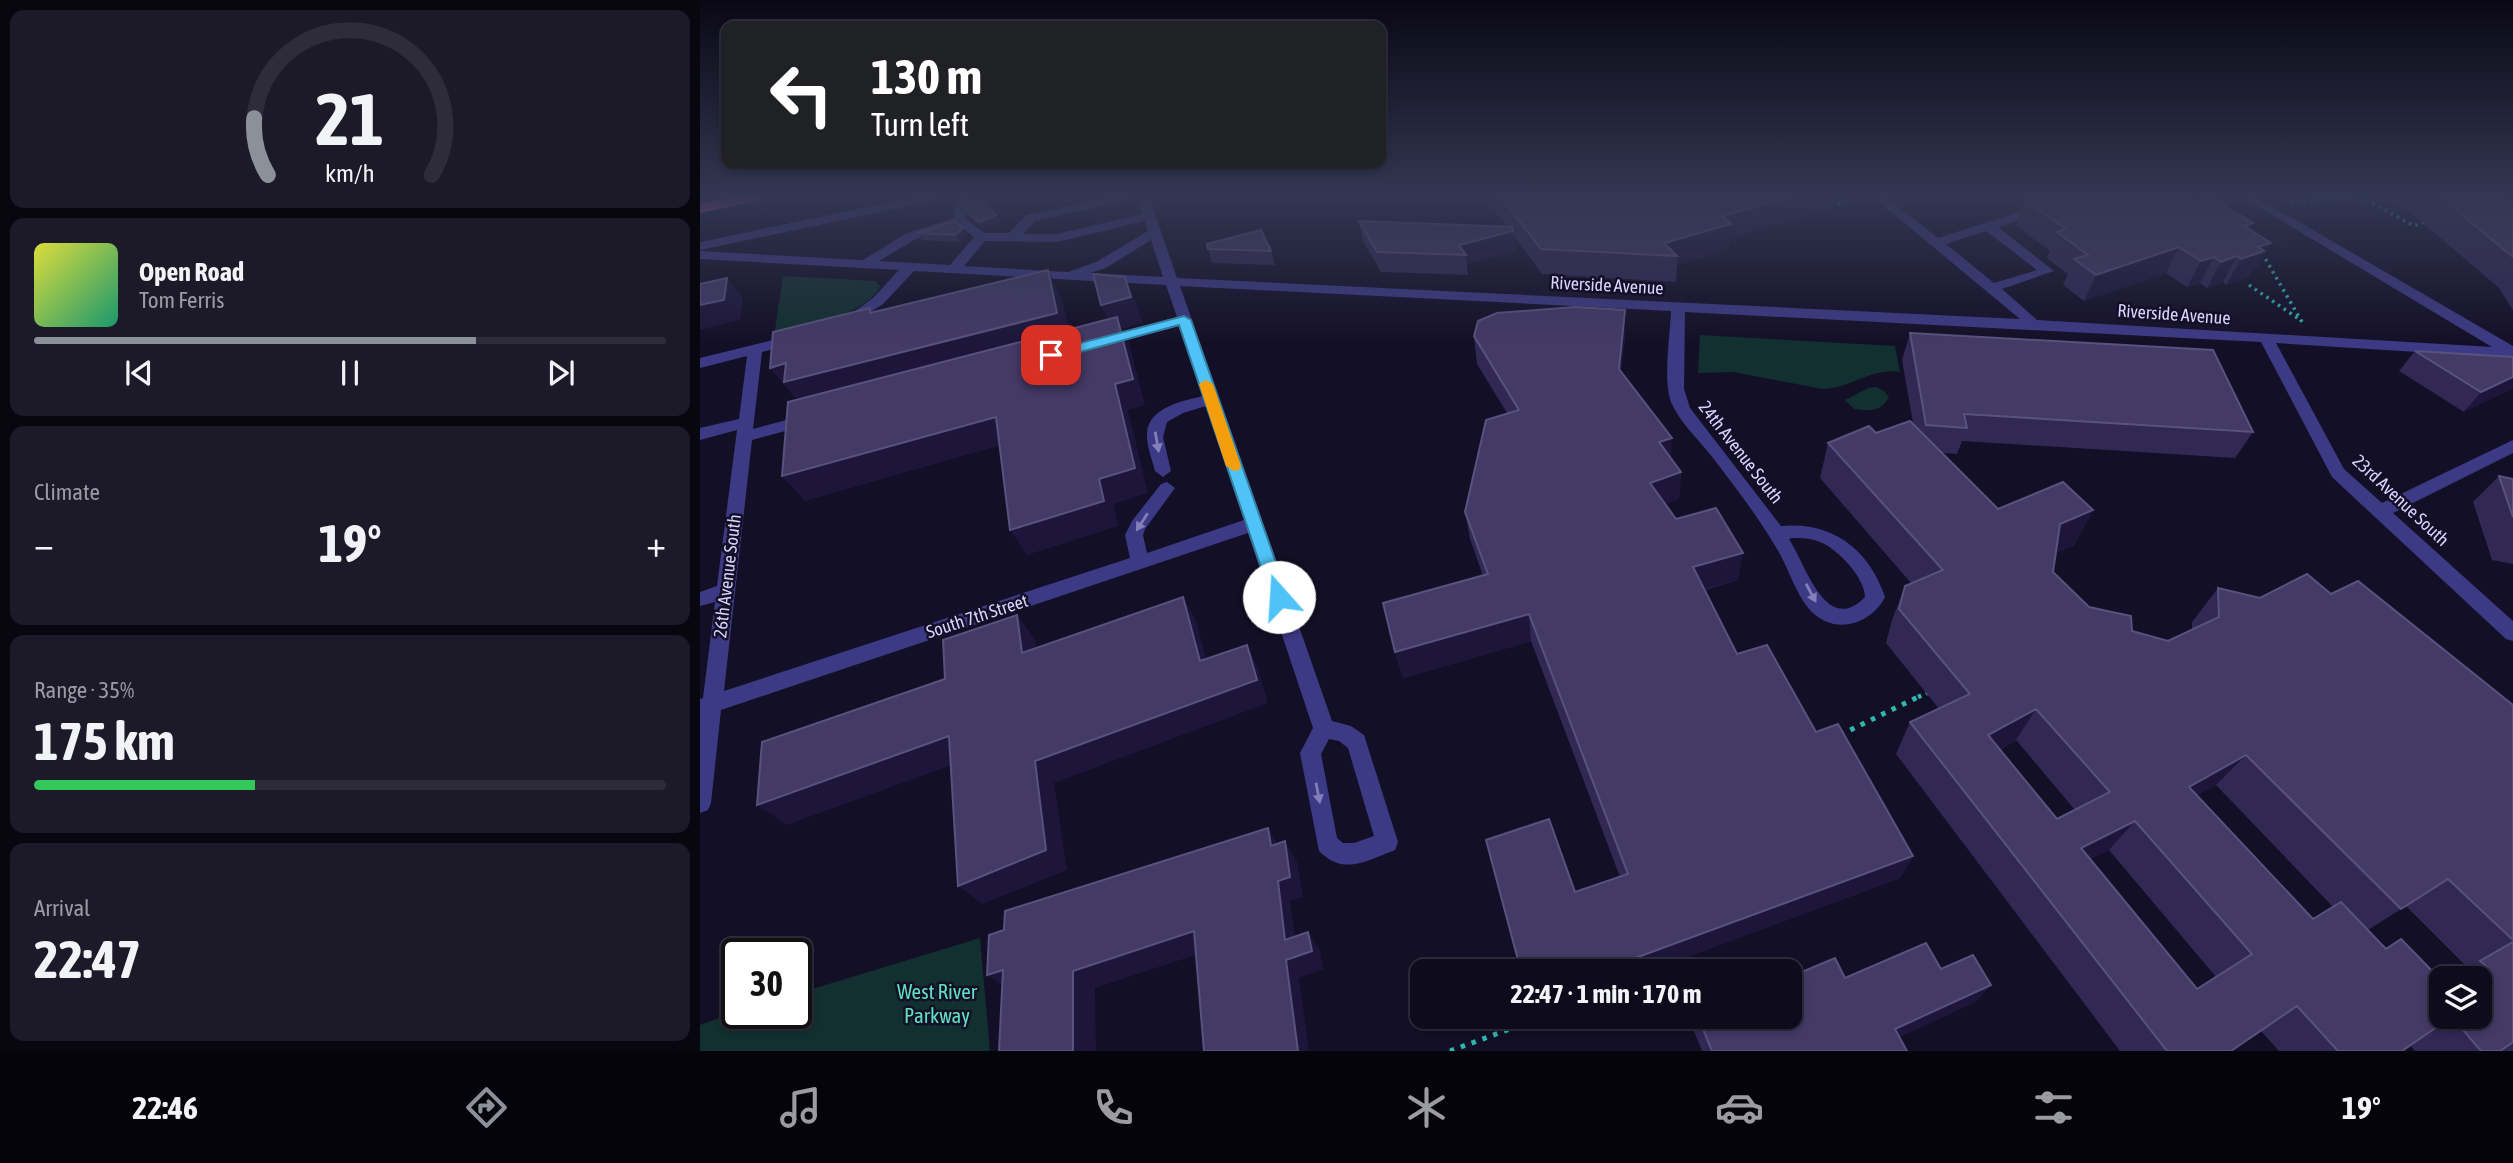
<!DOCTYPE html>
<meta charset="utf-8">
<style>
:root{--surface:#0e0b1c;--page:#1c1929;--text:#f1f3f6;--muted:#9b9ba3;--line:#2e2b3b;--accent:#8c9099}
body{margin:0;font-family:"Asap Condensed",sans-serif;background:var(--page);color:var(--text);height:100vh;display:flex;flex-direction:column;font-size:26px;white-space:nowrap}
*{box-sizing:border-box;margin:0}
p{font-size:23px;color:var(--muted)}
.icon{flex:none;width:38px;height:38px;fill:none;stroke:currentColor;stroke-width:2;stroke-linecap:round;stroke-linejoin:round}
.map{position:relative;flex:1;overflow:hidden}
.sheet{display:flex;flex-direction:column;gap:10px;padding:10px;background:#08060f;width:700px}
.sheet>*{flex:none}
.hud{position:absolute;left:21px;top:21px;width:665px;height:147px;border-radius:14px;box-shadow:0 4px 10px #0003,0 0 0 2px var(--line);background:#202124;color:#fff;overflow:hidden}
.controls{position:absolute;left:1729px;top:966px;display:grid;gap:14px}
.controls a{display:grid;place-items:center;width:63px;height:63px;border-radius:14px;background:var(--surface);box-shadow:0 4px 10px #0003,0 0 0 2px var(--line);font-size:35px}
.speed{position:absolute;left:21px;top:938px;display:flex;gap:14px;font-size:35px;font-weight:700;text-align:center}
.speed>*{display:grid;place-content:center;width:91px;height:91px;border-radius:50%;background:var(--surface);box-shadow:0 4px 10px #0003,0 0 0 2px var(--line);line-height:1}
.speed .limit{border:4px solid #111;border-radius:10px;background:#fff;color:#111}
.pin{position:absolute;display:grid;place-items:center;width:60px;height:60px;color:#fff;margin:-30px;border-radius:14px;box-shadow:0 4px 10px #0006}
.me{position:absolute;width:77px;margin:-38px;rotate:341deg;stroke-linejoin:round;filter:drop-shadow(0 0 5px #0008)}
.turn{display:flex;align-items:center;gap:24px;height:147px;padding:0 35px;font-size:32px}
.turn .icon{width:91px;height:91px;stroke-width:2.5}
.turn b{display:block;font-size:49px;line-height:60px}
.big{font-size:52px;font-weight:700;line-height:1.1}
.sheet .widget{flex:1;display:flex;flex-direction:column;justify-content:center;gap:10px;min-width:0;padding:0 24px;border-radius:14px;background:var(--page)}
.sheet .dial{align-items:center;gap:0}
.dial svg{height:182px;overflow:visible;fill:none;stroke:var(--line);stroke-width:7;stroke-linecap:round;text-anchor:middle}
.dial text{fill:var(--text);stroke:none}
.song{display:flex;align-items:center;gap:21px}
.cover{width:84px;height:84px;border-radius:10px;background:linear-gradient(135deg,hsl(60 70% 55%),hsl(160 70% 35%))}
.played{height:7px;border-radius:4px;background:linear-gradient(90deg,var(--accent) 70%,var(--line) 70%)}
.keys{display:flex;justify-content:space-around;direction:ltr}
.heat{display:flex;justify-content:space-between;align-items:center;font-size:38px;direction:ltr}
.charge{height:10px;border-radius:5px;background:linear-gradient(90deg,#34c759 35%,var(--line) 0)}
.trip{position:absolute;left:710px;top:959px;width:392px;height:70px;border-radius:14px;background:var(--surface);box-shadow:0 4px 10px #0003,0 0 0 2px var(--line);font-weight:700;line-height:70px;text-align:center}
.tab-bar{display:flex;height:112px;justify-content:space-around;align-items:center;background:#06040b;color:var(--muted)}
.tab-bar .icon{width:49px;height:49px}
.tab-bar .selected{color:var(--accent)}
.tab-bar b{font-size:32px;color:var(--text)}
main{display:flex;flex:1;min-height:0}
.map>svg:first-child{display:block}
.green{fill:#12302f}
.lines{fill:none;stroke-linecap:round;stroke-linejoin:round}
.path-far2{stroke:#2fb8b0;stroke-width:3.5;stroke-dasharray:2.5 4.5;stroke-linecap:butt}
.path-far1{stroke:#2fb8b0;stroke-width:4.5;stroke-dasharray:3.5 5;stroke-linecap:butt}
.path{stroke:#2fb8b0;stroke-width:5;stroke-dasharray:4.5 7;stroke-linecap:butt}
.minor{fill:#3d3a85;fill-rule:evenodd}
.highway{fill:#ff4fa3;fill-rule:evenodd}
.wall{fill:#312854;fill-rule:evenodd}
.shaded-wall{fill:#1d163a}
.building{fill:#433a66;stroke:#5a527e;stroke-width:2;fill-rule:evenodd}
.oneway{fill:#837fbc}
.route{fill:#4fc3f7;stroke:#337fa1;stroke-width:2}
.slow{fill:#f59e0b}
.labels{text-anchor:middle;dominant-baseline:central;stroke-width:5;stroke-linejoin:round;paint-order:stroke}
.street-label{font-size:18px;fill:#d9d4ff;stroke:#130f26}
.near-park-label{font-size:21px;fill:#5fe0c0;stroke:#130f26}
</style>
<main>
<section class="sheet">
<div class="widget dial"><svg viewBox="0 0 100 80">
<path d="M14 69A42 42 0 1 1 86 69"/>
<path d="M14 69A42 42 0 0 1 8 44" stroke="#8c9099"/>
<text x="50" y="56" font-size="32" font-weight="700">21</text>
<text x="50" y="72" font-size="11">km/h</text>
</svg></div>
<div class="widget">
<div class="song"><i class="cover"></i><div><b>Open Road</b><p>Tom Ferris</p></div></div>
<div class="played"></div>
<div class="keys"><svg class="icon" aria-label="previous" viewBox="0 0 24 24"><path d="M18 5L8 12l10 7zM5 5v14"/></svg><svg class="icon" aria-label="pause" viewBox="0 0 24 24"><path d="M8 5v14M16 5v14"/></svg><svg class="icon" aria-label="next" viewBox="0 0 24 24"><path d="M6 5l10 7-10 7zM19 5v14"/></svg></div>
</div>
<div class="widget"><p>Climate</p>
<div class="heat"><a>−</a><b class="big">19°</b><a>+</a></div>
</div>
<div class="widget"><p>Range · 35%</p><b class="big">175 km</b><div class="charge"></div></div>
<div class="widget"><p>Arrival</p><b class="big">22:47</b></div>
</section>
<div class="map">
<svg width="1813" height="1051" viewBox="0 0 1813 1051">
<rect width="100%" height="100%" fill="#130f26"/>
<g class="green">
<path d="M83,276l93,5 4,5c-11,28 -79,42 -106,51z"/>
<path d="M1000,335l195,11 5,26c-28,-5 -50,17 -78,17l-89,-17 -35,1z"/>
<path d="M1176,387l8,4 5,6c-8,15 -20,14 -35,12l-9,-9 23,-12z"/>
<polygon points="280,938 290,1051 0,1051 0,1025 37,1012 96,1013 96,994"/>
</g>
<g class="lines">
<g class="path-far2">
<polyline points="1590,202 1661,197 1714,226 1727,221"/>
<polyline points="1138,204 1147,201"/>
<polyline points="1562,253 1602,322"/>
<polyline points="1549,285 1599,319"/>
</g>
<polyline class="path-far1" points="1218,697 1227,693"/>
<g class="path">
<polyline points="1140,735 1222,695"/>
<polyline points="750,1051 834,1020"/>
</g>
<g class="minor">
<polygon points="216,197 238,197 232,201 0,250 0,242"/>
<path d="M259,197h12l-5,12 1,10 17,14h25l17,-18 83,-18h21l-2,3 -93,21 -12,13h34l85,-20 -5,-17h12l28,81 843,41 -147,-122h13l52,41 105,-34 6,4 -2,3 -49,16 56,44 -52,18 35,31 455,27 -250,-150h14l257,149v12l-237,-15 68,126 38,34 131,-63v13l-120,60 120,108v20l-7,-2 -174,-162 -71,-135 -576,-30 -1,77 6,19 91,118c51,-5 88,23 104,71 -12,24 -43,37 -67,20 -20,-14 -28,-47 -41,-68 -20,-34 -44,-65 -68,-96 -13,-16 -30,-32 -38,-51 -8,-21 -1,-67 0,-91l-491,-25 152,435 19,5 13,9 34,107 -3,8c-29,11 -51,26 -76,1l-19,-98 13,-25 -65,-195 -527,177 -10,93 -3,7 -8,3v-114l3,-1 12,-96 -15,4v-14l17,-6 20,-156 -37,10v-12l39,-9 8,-63 -47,12v-10l93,-23 5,2 2,3 -2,3 -36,9 -9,77 56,-15 8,5 -2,4 -63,17 -28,251 406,-133 -5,-23 7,-14 29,-37 6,-2 8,6 -30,41 -2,6 4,18 97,-33 -38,-114 -23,7 -16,9 -4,15 8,34 -8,6 -8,-6c-3,-12 -9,-26 -8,-38 2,-26 36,-32 56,-37l-23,-70 -77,20 -7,-5 2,-3 79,-21 -11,-32 -252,-14 -31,33 -31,20 -5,-1 -2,-3 2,-3 26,-19 26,-28 -199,-11v-8l163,9 42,-26 49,-16v-9zM445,221l3,10 -52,31 -28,10 -104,-6 21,-25 72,1zM259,225l15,12 -24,28 -71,-4 35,-21zM1286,231l51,39 -43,13 -48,-39zM451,240l12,37 -73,-4 16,-5zM1092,538c9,0 19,0 28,4 18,7 45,36 45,55 -39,40 -59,-32 -76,-58zM629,739l10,2 9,7 26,88 -20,7h-11l-6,-5 -16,-84z"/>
</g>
<polygon class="highway" points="36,197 64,197 57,201 0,213 0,203"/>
</g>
<g class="wall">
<polygon points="784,197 1142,197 1138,198 1136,207 1029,239 1028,249 977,265 976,282 842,274 814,236 815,251 767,264 768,275 681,272 663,241 659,221 807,227"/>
<polygon points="1679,197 1802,197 1813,204 1813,310 1799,288 1716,217"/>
<polygon points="1325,200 1550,229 1556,269 1553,270 1549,277 1526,285 1523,282 1507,288 1500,283 1487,287 1466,273 1384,301 1363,285 1368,274 1347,258 1350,251 1316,226"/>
<polygon points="266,211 300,222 283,228 270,218"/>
<polygon points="263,228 267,234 259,242 222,240 218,233"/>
<polygon points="508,249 571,251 575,265 512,263"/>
<polygon points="925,310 925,337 921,372 971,458 981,472 979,499 965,504 976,519 1038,580 1005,590 1037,654 1116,732 1213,856 1200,878 949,971 820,971 791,862 786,840 875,892 920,877 831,641 703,678 695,652 783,576 770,539 765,512 807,413 777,364 774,336"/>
<path d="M1210,333l343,99 -18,26 -273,-17 -5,13 -14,-1 55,56 95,1 -19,35 -18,8 -3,19 36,35 43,24 36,10 24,-12v-7l26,-34 42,10 71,-4 182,111v346h-98l-5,-6 -8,6h-123l-18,-20 -30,20h-111l-224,-297 14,-32 29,-13 -53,-66 6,-23 13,-34 6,-3 -91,-105 8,-35 48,-10 37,-10 -11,-63zM1316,740l59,70 -18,9 -57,-69zM1516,785l117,122 -20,12 -116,-124zM1409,850l107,127 -19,12 -107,-130zM1706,906l59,59 -22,13h37l-39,39v-38l-40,-40 -16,9 -17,-18z"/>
<polygon points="1715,351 1813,357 1764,412 1699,371"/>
<polygon points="1799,476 1813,479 1813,564 1792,560 1773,502"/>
<polygon points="1241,969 1291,985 1275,1002 1199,1037 1207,1051 1002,1051 990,1021 990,1017 1090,1017 1145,978"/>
</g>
<g class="shaded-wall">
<polygon points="1091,197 1142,197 1138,198 1136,207 1029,239 1028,249 977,265 977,256 964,243 1023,216"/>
<polygon points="296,215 300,222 283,228 279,222"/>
<polygon points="1553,223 1539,249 1544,226"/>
<polygon points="263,228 267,234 259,242 255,235"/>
<polygon points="813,231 815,251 767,264 766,255 759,245"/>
<polygon points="1571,243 1556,269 1553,270 1549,277 1526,285 1541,259 1558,247"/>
<polygon points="1479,247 1466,273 1384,301 1396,275"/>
<polygon points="1537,256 1523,282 1507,288 1521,262"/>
<polygon points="1514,257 1500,283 1487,287 1501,261"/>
<polygon points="348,270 362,299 372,342 108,412 95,397 94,397 70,368"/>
<polygon points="425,277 436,303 443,323 423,329 429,342 445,405 428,410 448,493 414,504 418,526 327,555 310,530 399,479 415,384 413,331 401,305"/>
<polygon points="27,278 43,298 40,320 0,330 0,305"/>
<polygon points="925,310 925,337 919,397 919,369"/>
<polygon points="1813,377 1813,389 1764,412 1781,392"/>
<polygon points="296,417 312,442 105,501 82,476"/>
<polygon points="972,438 970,466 959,442"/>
<polygon points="981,472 979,499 949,510 950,483"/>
<polygon points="1393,510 1374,545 1342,559 1360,524"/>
<polygon points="1043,553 1038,580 990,593 993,567"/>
<polygon points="483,597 496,621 513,685 500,661"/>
<polygon points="829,614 831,641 703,678 695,652"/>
<polygon points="317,615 335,639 340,676 322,653"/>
<polygon points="547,645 558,668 568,703 354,783 367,870 282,904 258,886 335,761"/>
<polygon points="1336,709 1316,740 1270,766 1288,735"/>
<polygon points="249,736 271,758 87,825 57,805"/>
<polygon points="1546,755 1516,785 1461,816 1489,787"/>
<polygon points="1435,821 1409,850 1357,876 1381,848"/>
<polygon points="568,828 581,849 571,846"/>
<polygon points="585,841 597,862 603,897 590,901 598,956 608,932 620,950 623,969 599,978 609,1051 598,1051 586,960 585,940 578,881"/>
<polygon points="1213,856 1200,878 949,971 900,971"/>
<polygon points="494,931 511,950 395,988 396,1051 373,1051 373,971"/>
<polygon points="303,970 313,992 287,975"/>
<polygon points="1291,985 1275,1002 1183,1044 1195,1029"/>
<polygon points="834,1017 875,1017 837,1031"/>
</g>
<g class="building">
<polygon points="801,197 1091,197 1023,216 1031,224 964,243 977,256 841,249"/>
<polygon points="1337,197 1490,197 1497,201 1510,197 1553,223 1544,226 1571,243 1558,247 1564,251 1541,259 1537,256 1521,262 1514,257 1501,261 1479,247 1396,275 1374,259 1388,255 1357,232 1366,229 1325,200"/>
<polygon points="1740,197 1802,197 1813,204 1813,257"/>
<polygon points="282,200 296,215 279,222 266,211 265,206"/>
<polygon points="255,221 263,228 255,235 218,233"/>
<polygon points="659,221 813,227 813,231 759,245 766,255 677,252"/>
<polygon points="561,230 571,251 508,249 507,244"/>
<polygon points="348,270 357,313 84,382 86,363 70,368 73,332 170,308 170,313"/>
<polygon points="393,274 425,277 431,297 401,305"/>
<polygon points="27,278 24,300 0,305 0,284"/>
<polygon points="875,307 925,310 919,369 972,438 959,442 981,472 950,483 976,519 1016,508 1043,553 993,567 1037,654 1067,645 1116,732 1138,724 1213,856 900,971 821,971 786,840 849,819 875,892 928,874 829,614 695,652 683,603 788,574 765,512 786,420 819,410 774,336 778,321 797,313"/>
<polygon points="417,317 433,379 415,384 435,468 399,479 404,501 310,530 296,417 82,476 88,402"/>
<polygon points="1210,333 1513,350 1553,432 1264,414 1267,428 1226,425"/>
<polygon points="1715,351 1813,357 1813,377 1781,392"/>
<path d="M1210,421l88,88 65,-27 30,28 -33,14 -7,48 36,35 42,9 1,15 36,10 51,-24 -1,-29 42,10 47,-24 24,20 27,-13 155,124v235l-65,-61 -47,30 -155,-154 -57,32 124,132 28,-17 45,47 15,-10 40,41v37h10l-49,34h-64l-41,-45 -66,45h-64l-257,-329 60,-28 -71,-85 6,-23 38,-16 -115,-127 41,-17 7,7zM1336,709l74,83 -53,27 -69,-84zM1435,821l117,133 -55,35 -116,-141z"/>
<polygon points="1799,476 1813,479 1813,517"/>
<polygon points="483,597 500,661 547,645 557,680 335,761 346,850 258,886 249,736 57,805 62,742 245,679 243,640 317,615 322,653"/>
<polygon points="568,828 571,846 585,841 590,877 578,881 585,940 608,932 612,951 586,960 598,1051 504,1051 494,931 373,971 373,1051 299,1051 303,970 287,975 289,935 304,930 305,911"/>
<polygon points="1813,942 1813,1042 1800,1051 1781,1051 1752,1017 1780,1017 1780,978 1768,978 1787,967 1780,961"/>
<polygon points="1226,943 1241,969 1273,955 1291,985 1195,1029 1207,1051 1012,1051 998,1017 1090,1017 1090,977 1135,958 1145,978"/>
</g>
<defs><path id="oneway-solid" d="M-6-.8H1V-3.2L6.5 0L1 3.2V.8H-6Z" transform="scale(1.75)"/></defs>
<g class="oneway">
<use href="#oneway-solid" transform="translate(457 442) rotate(80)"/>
<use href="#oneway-solid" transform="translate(442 522) rotate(123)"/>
<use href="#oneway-solid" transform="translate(1111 593) rotate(62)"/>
<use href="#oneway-solid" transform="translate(618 793) rotate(79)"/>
</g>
<linearGradient id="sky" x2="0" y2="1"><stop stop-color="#0a0815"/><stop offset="0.57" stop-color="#333752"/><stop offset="1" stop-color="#333752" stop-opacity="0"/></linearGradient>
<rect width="1813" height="344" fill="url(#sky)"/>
<polygon class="route" points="484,316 491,320 588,597 585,602 573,602 571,597 479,325 351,360 344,355 346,352"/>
<polygon class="slow" points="506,380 513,384 541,466 539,470 534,471 526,466 499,384"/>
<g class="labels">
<g class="street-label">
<text transform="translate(907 285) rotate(3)">Riverside Avenue</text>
<text transform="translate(1474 314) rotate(4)">Riverside Avenue</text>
<text transform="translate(1041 452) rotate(52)">24th Avenue South</text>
<text transform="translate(1701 500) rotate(43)">23rd Avenue South</text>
<text transform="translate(27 576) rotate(-83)">26th Avenue South</text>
<text transform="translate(277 616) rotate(-18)">South 7th Street</text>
</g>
<g class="near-park-label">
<text x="237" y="991">West River<tspan x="237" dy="24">Parkway</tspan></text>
</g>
</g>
</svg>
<div class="controls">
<a><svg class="icon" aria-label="layers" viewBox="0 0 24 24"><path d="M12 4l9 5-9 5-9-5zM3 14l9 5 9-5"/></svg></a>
</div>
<div class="speed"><div class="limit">30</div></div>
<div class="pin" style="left:351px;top:355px;background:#d93025"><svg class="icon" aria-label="arrive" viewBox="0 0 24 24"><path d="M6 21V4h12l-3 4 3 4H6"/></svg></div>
<svg class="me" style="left:579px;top:597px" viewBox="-20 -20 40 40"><circle r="19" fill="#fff"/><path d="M0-13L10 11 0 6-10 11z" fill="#4fc3f7"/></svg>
<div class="trip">22:47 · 1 min · 170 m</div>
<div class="hud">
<div class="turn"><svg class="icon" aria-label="left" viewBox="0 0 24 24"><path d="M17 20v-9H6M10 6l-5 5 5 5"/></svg><div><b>130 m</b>Turn left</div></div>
</div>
</div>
</main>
<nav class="tab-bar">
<b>22:46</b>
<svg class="icon selected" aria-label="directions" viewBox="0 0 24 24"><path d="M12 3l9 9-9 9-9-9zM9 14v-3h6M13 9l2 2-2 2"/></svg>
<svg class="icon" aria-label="music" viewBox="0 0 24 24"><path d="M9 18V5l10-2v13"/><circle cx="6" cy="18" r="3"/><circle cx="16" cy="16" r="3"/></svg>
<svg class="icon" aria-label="phone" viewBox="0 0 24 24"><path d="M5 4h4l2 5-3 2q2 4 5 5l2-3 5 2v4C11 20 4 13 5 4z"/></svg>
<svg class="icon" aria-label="climate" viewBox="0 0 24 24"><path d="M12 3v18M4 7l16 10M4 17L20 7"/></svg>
<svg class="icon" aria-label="car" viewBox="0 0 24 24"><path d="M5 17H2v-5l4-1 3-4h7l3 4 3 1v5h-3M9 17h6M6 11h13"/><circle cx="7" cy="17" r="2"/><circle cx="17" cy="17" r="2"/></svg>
<svg class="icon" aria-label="filters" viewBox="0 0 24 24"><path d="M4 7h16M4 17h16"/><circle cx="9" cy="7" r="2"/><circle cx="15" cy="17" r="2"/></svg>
<b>19°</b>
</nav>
